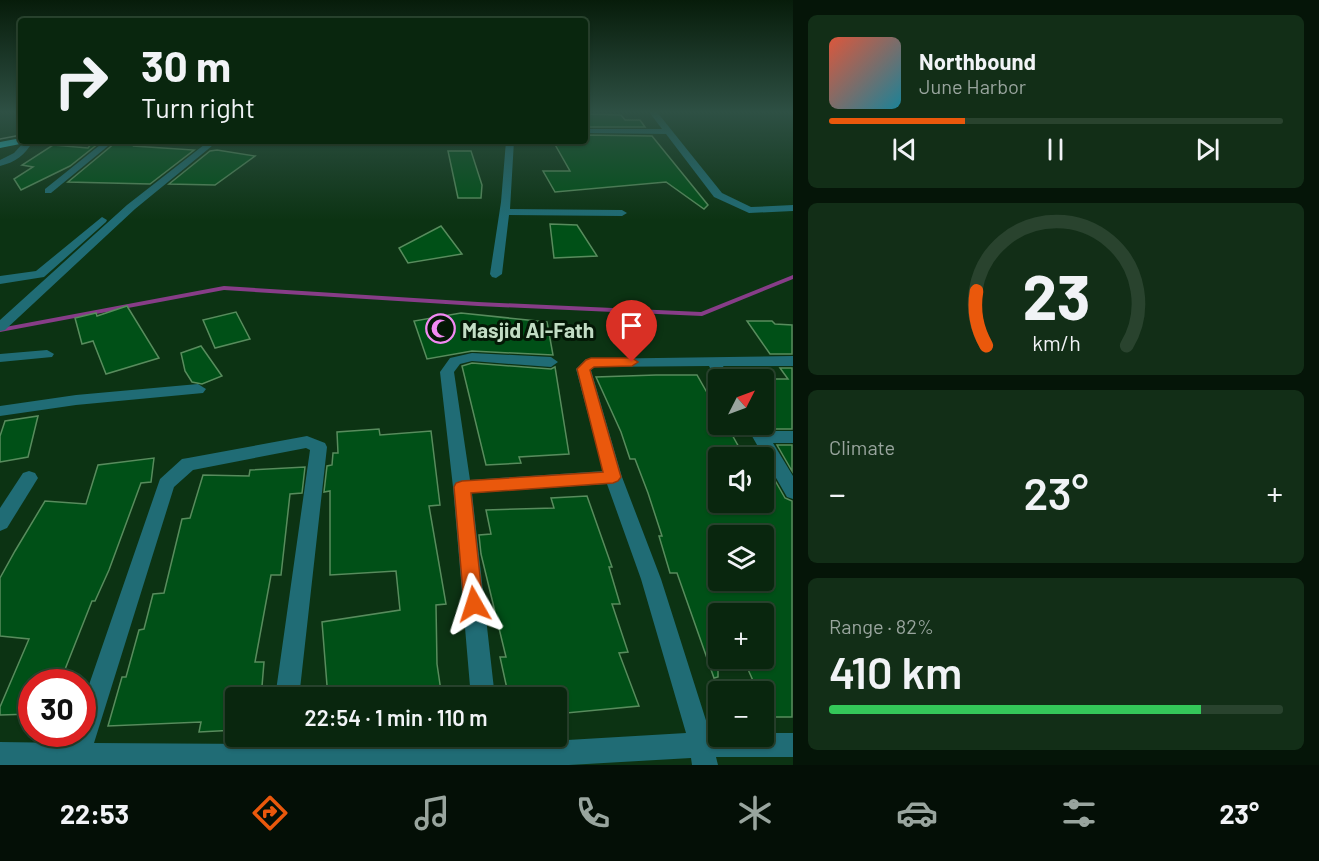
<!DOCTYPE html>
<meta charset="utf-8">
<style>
:root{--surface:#09260e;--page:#122e17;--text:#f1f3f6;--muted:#99a59e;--line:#29432e;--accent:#ea580c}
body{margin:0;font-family:Barlow,sans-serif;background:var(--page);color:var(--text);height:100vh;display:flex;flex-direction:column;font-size:22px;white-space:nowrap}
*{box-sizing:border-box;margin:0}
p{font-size:20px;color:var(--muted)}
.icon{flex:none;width:33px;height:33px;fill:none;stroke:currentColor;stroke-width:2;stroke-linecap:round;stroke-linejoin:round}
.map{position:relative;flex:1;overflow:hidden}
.drawer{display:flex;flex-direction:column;gap:15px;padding:15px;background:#051508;width:526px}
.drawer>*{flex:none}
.hud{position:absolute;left:18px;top:18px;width:570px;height:126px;border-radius:6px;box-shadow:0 2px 4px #0004,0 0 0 2px var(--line);background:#09260e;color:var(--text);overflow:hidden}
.needle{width:39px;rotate:48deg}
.buttons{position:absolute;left:708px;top:369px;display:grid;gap:12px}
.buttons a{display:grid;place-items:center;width:66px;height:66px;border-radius:6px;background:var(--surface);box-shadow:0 2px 4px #0004,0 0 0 2px var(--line);font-size:30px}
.speed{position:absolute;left:18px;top:669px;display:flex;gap:12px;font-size:30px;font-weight:700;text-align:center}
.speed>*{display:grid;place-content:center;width:78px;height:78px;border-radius:50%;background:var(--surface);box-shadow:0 2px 4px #0004,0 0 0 2px var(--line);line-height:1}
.speed .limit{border:9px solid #d22;background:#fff;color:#111}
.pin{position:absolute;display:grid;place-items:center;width:51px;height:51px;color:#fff;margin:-62px -26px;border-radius:50% 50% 50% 0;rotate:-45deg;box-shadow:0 0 6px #0007}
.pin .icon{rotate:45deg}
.me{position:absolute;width:66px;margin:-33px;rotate:354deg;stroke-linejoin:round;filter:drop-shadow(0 0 4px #0008)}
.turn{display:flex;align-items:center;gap:21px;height:126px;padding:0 24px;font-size:27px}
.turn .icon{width:78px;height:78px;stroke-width:2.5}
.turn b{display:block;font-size:42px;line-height:51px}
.big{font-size:45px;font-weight:600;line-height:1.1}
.drawer .widget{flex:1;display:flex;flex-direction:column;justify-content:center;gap:9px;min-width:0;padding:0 21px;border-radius:9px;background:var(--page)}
.drawer .dial{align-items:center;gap:0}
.dial svg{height:156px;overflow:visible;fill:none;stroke:var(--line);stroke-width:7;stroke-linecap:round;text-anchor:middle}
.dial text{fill:var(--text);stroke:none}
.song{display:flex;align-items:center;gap:18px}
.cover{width:72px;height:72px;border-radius:9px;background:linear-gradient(135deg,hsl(10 70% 55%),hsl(190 70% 35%))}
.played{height:6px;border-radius:3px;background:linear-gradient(90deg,var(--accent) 30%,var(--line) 30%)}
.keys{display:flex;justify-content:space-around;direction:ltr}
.heat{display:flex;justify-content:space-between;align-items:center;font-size:33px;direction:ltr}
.charge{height:9px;border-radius:4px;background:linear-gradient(90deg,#34c759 82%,var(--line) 0)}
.trip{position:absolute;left:225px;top:687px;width:342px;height:60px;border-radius:6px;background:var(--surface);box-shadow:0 2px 4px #0004,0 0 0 2px var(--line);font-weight:600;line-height:60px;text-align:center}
.menu{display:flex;height:96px;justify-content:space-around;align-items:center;background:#040f06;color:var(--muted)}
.menu .icon{width:42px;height:42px}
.menu .on{color:var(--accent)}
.menu b{font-size:27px;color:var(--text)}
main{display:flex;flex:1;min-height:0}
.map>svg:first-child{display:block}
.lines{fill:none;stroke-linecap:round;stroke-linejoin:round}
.stream{fill:#873d88;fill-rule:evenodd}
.building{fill:#005017;stroke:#588c5d;stroke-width:1.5;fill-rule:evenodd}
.minor{fill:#206c75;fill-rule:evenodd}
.highway{fill:#23bfd0;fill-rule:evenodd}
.tram{stroke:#759579;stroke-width:1.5}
.route{fill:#ea580c;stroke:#983908;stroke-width:1.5}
.labels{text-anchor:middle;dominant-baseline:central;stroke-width:6;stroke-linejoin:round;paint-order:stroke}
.poi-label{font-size:21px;font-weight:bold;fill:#c2ddc4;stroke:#041806;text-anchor:start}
</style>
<main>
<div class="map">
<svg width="793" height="765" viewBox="0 0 793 765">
<rect width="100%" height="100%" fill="#0c3313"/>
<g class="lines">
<polygon class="stream" points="793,275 793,279 702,316 478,306 224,290 0,332 0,328 224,286 478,302 701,312"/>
</g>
<g class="building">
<polygon points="585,114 621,115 625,120 640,120 645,127 585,127"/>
<polygon points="585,135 652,136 708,205 704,209 666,182 555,192 543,171 570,171 553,141 585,141"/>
<polygon points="92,143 99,143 70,166 21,190 14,179 33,167 22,165 53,145 88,148"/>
<polygon points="115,143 136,144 134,146 194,150 150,184 68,182"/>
<polygon points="217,150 255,156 215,185 169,184 210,151"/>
<polygon points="448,151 471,151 482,185 481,198 458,198"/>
<polygon points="550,224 577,225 597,256 554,258"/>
<polygon points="441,226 462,254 408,263 399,248"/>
<polygon points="127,306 159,358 106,374 93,341 82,344 75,318 96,313 97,316"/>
<polygon points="236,312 250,339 215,348 203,320"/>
<polygon points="461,313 547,322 553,355 472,351 427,359 414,321"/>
<polygon points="747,321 772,321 775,324 792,325 792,354 770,354"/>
<polygon points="201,346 222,376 202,384 192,382 185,371 181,353"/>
<polygon points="472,363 551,369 555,367 569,454 519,457 521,463 486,465 462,366"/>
<polygon points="780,368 792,368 792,429 766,429 764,424 764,379 788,379"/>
<path d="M656,375h41l21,37v12h8l19,34h-27v44h46v-41l21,37 7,3v216h-28v-25h-6l-15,-34h21v-44h-42l-4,-9v72l-4,1 -37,-105h-7l-11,-37h3l-14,-43 -13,-34h-5l-9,-27 -25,-55zM718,536h46v44h-46z"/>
<polygon points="38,416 28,457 0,462 0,436 5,421"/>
<polygon points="379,429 380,435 431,431 440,505 429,506 446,604 436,605 437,664 442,698 328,698 322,622 400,610 396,571 330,575 330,491 324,492 327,466 332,465 333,453 338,453 337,432"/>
<polygon points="777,445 792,445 792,471"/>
<polygon points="154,458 151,482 141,483 109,570 95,601 92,601 60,682 32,682 32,714 0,715 0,707 29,639 0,636 0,578 15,551 45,501 86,504 98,465"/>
<polygon points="305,467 302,493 290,494 281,575 271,575 255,662 264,662 261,698 236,698 236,730 199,732 201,722 108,726 122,677 126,677 139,630 144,629 153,594 164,593 182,519 190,518 203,475 249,476 250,470"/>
<polygon points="587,496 612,567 609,567 620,604 612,604 628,652 619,653 639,706 556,714 556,698 509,698 500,657 506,657 481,554 479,535 491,534 486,510 554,508 551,498"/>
</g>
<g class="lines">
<g class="minor">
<polygon points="649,112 657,112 722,193 751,207 793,205 793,211 749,213 714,197 666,134 585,133 585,129 662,129"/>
<path d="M25,141h8c-8,14 -17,21 -33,25v-6l14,-7z"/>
<polygon points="105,141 114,141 51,193 45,193 45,189"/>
<polygon points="209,141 218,141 135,209 5,330 0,331 0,320 127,205"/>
<polygon points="506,141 514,141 510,209 622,210 627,213 622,216 509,215 502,274 496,278 492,277 490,274 501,202"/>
<polygon points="102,217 107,220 106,222 44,277 0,284 0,276 36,271"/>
<polygon points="47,350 54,354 52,357 0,362 0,354"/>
<polygon points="472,353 551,357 558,362 551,367 472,361 460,364 454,372 470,480 603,471 576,369 586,359 793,356 793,366 723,366 731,380 718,380 718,383 709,366 595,367 591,370 622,477 661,579 710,733 718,733 718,736 764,736 764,733 793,733 793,757 716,757 718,765 692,765 691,758 569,765 0,765 0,742 70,743 73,734 82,734 82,705 160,479 182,459 188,458 307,436 325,443 327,447 299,698 275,698 310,450 306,448 193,470 174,487 94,743 268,744 269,736 293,736 293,744 475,744 475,736 499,736 499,744 686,733 641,579 607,484 472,493 495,698 471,698 453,487 440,372 450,358"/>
<polygon points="198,384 206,389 203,393 76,405 0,416 0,406 76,395"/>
<polygon points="745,424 761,424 765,431 793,431 793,443 773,443 793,476 793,499 787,497"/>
<polygon points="29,471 35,473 38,478 7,528 0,531 0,508 23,473"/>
</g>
<polygon class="highway" points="21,138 21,141 26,141 25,143 0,148 0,142"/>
<polyline class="tram" points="0,139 21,135"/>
</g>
<linearGradient id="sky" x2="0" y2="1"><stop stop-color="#071c0a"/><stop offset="0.51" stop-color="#2e5044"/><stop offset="1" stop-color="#2e5044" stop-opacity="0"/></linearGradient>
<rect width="793" height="220" fill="url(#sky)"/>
<polygon class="route" points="591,358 632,358 638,362 632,366 594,367 590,370 621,477 618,481 613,483 471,493 483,604 480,610 474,613 467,610 464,604 454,487 456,483 462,481 603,472 577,369 586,360"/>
<defs>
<symbol id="mosque-ring" viewBox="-11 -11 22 22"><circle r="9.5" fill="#041806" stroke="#f28af3" stroke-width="1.5"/><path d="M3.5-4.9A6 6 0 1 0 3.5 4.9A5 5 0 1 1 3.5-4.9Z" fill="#f28af3"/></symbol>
</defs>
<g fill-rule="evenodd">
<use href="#mosque-ring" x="424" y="312" width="33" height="33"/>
</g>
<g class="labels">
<g class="poi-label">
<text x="462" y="329">Masjid Al-Fath</text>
</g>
</g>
</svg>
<div class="buttons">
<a><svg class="needle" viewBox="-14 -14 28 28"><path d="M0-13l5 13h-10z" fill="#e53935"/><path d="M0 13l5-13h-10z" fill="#99a59e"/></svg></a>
<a><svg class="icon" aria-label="sound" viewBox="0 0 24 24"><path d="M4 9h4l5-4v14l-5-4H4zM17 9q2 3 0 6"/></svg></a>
<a><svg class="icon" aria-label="layers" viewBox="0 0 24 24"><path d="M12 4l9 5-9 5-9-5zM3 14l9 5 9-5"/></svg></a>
<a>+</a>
<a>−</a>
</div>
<div class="speed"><div class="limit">30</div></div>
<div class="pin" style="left:632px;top:362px;background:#d93025"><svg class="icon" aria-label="arrive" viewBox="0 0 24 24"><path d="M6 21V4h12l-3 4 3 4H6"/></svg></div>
<svg class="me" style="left:474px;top:604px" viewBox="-20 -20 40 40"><path d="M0-17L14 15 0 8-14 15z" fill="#ea580c" stroke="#fff" stroke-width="4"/></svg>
<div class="trip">22:54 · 1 min · 110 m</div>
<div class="hud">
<div class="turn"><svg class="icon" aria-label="right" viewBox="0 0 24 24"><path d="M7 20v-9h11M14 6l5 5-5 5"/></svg><div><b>30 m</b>Turn right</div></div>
</div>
</div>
<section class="drawer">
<div class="widget">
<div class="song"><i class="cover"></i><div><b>Northbound</b><p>June Harbor</p></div></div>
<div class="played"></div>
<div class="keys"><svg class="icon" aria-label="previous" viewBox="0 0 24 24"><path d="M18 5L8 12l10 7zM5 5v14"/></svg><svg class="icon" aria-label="pause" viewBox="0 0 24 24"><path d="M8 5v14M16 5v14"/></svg><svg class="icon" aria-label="next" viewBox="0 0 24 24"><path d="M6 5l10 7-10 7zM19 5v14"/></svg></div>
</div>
<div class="widget dial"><svg viewBox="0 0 100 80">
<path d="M14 69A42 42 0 1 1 86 69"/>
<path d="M14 69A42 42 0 0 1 9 41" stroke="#ea580c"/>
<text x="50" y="56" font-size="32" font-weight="700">23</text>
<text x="50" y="72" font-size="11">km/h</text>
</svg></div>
<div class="widget"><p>Climate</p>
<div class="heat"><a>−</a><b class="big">23°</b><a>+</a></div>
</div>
<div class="widget"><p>Range · 82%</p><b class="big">410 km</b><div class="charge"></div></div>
</section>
</main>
<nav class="menu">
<b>22:53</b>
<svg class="icon on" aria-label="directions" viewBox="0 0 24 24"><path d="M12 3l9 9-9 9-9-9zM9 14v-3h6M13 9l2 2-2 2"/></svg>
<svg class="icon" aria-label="music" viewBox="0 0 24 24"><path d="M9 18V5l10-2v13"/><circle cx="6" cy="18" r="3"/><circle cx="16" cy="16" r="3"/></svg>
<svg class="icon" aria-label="phone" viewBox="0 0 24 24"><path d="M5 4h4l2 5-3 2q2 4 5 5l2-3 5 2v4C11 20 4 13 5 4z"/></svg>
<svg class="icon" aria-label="climate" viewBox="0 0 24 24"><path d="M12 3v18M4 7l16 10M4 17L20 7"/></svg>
<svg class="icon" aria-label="car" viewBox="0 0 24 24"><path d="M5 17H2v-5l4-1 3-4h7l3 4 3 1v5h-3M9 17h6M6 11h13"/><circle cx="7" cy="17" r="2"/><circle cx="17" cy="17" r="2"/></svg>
<svg class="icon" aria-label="filters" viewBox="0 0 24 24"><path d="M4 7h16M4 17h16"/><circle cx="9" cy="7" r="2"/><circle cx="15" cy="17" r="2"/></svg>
<b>23°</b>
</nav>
